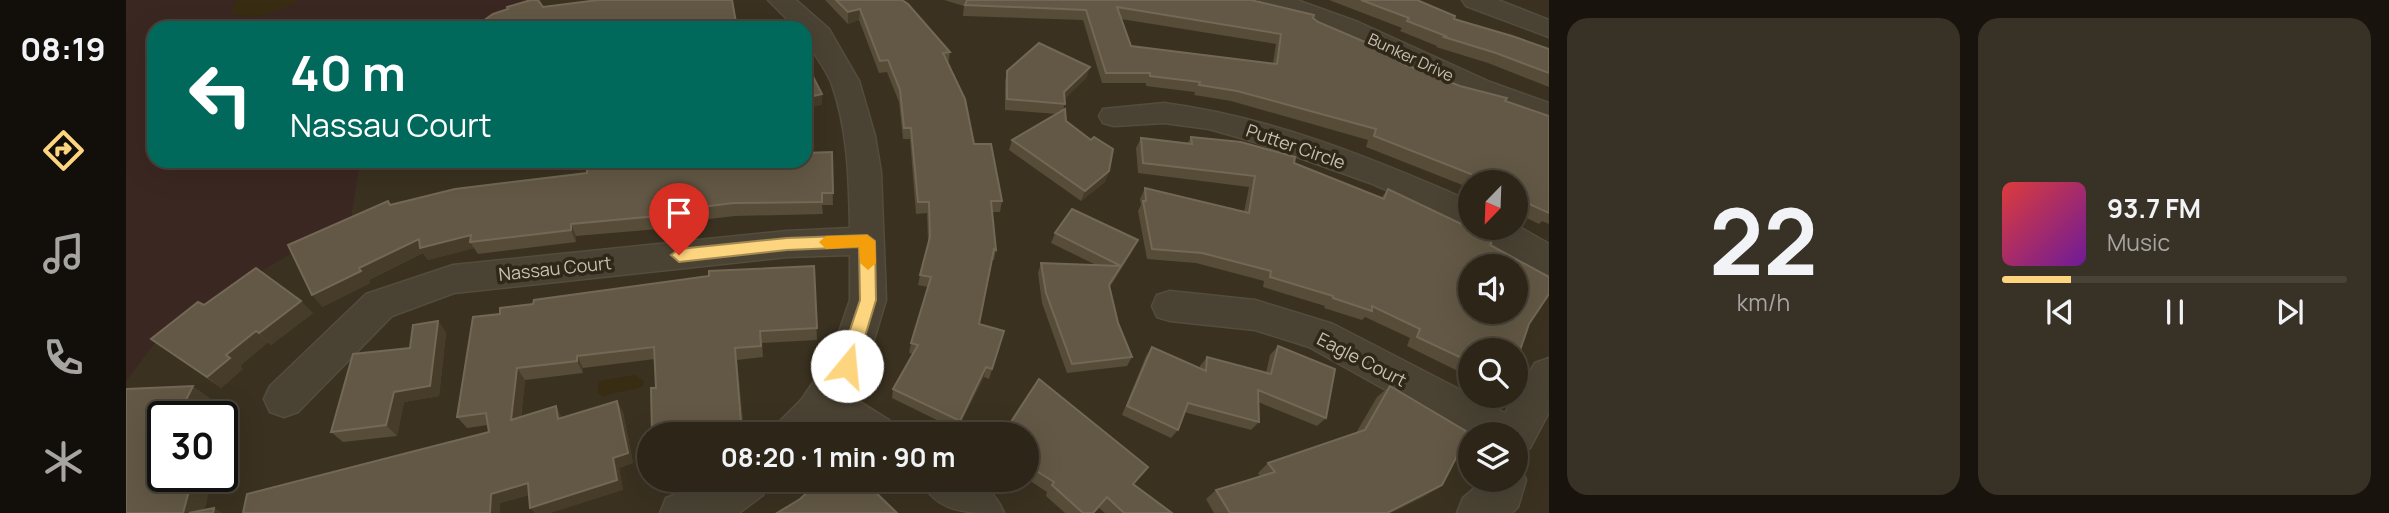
<!DOCTYPE html>
<meta charset="utf-8">
<style>
:root{--surface:#2c2518;--page:#383125;--text:#f1f3f6;--muted:#a6a5a2;--line:#484237;--accent:#fdd57e}
body{margin:0;font-family:Manrope,sans-serif;background:var(--page);color:var(--text);height:100vh;display:flex;flex-direction:column;font-size:26px;white-space:nowrap}
*{box-sizing:border-box;margin:0}
p{font-size:23px;color:var(--muted)}
.icon{flex:none;width:38px;height:38px;fill:none;stroke:currentColor;stroke-width:2;stroke-linecap:round;stroke-linejoin:round}
.map{position:relative;flex:1;overflow:hidden}
.drawer{display:flex;flex-direction:column;gap:18px;padding:18px;background:#18140d;width:840px}
.drawer>*{flex:none}
.top-card{position:absolute;left:21px;top:21px;width:665px;height:147px;border-radius:21px;box-shadow:0 7px 28px #0002,0 0 0 2px var(--line);background:#00695c;color:#fff;overflow:hidden}
.needle{width:46px;rotate:203deg}
.tools{position:absolute;left:1332px;top:170px;display:grid;gap:14px}
.tools a{display:grid;place-items:center;width:70px;height:70px;border-radius:50%;background:var(--surface);box-shadow:0 7px 28px #0002,0 0 0 2px var(--line);font-size:35px}
.speed{position:absolute;left:21px;top:401px;display:flex;gap:14px;font-size:35px;font-weight:700;text-align:center}
.speed>*{display:grid;place-content:center;width:91px;height:91px;border-radius:50%;background:var(--surface);box-shadow:0 7px 28px #0002,0 0 0 2px var(--line);line-height:1}
.speed .limit{border:4px solid #111;border-radius:10px;background:#fff;color:#111}
.pin{position:absolute;display:grid;place-items:center;width:60px;height:60px;color:#fff;margin:-72px -30px;border-radius:50% 50% 50% 0;rotate:-45deg;box-shadow:0 0 7px #0007}
.pin .icon{rotate:45deg}
.me{position:absolute;width:77px;margin:-38px;rotate:17deg;stroke-linejoin:round;filter:drop-shadow(0 0 5px #0008)}
.turn{display:flex;align-items:center;gap:24px;height:147px;padding:0 28px;font-size:32px}
.turn .icon{width:91px;height:91px;stroke-width:2.5}
.turn b{display:block;font-size:49px;line-height:60px}
.drawer .tile{flex:1;display:flex;flex-direction:column;justify-content:center;gap:10px;min-width:0;padding:0 24px;border-radius:21px;background:var(--page)}
.drawer .dial{align-items:center;gap:0}
.dial b{font-size:91px;line-height:1}
.song{display:flex;align-items:center;gap:21px}
.cover{width:84px;height:84px;border-radius:10px;background:linear-gradient(135deg,hsl(0 70% 55%),hsl(280 70% 35%))}
.played{height:7px;border-radius:4px;background:linear-gradient(90deg,var(--accent) 20%,var(--line) 20%)}
.keys{display:flex;justify-content:space-around;direction:ltr}
.drawer .tiles{flex:1;display:grid;gap:18px;grid-template-columns:repeat(2,1fr)}
.trip{position:absolute;left:511px;top:422px;width:402px;height:70px;border-radius:35px;background:var(--surface);box-shadow:0 7px 28px #0002,0 0 0 2px var(--line);font-weight:700;line-height:70px;text-align:center}
main{display:flex;flex:1;min-height:0}
.dock{display:flex;flex-direction:column;width:126px;justify-content:space-around;align-items:center;background:#120f0a;color:var(--muted)}
.dock .icon{width:49px;height:49px}
.dock .active{color:var(--accent)}
.dock b{font-size:32px;color:var(--text)}
.map>svg:first-child{display:block}
.green{fill:#3b2722}
.water{fill:#382c13}
.lines{fill:none;stroke-linecap:round;stroke-linejoin:round}
.minor-casing{stroke:#544c3d;stroke-width:3}
.minor{fill:#4a4334;fill-rule:evenodd}
.wall{fill:#564c38;fill-rule:evenodd}
.shaded-wall{fill:#463c29}
.building{fill:#635845;stroke:#726855;stroke-width:2;fill-rule:evenodd}
.route{fill:#fdd57e;stroke:#a48a52;stroke-width:2}
.slow{fill:#f59e0b}
.labels{text-anchor:middle;dominant-baseline:central;stroke-width:7;stroke-linejoin:round;paint-order:stroke}
.far-street-label{font-size:16px;fill:#c7bfaf;stroke:#2f2819}
.street-label{font-size:18px;fill:#c7bfaf;stroke:#2f2819}
</style>
<main>
<nav class="dock">
<b>08:19</b>
<svg class="icon active" aria-label="directions" viewBox="0 0 24 24"><path d="M12 3l9 9-9 9-9-9zM9 14v-3h6M13 9l2 2-2 2"/></svg>
<svg class="icon" aria-label="music" viewBox="0 0 24 24"><path d="M9 18V5l10-2v13"/><circle cx="6" cy="18" r="3"/><circle cx="16" cy="16" r="3"/></svg>
<svg class="icon" aria-label="phone" viewBox="0 0 24 24"><path d="M5 4h4l2 5-3 2q2 4 5 5l2-3 5 2v4C11 20 4 13 5 4z"/></svg>
<svg class="icon" aria-label="climate" viewBox="0 0 24 24"><path d="M12 3v18M4 7l16 10M4 17L20 7"/></svg>
</nav>
<div class="map">
<svg width="1423" height="513" viewBox="0 0 1423 513">
<rect width="100%" height="100%" fill="#3a3120"/>
<polygon class="green" points="0,0 406,0 408,2 338,28 28,28 28,161 234,161 225,218 41,327 0,381"/>
<g class="water">
<path d="M111,0h62c-20,12 -43,21 -66,14l-2,-4z"/>
<path d="M508,375l10,6 -1,5c-11,6 -28,4 -39,11l-6,-4v-12z"/>
</g>
<g class="lines">
<defs>
<g id="minor">
<path d="M642,0h28l33,29 30,52 16,55 6,36 5,128 -20,66 -17,29 40,25 6,14h-56l-10,-7 -7,7h-47l6,-14 20,-20 29,-42 20,-58v-45l-63,2 -333,36 -62,23 -94,96 -14,5 -14,-5 -6,-13 6,-13 96,-92 87,-29 334,-34 63,-3c-1,-49 -2,-100 -19,-146 -7,-18 -26,-36 -26,-54h-9z"/>
<polygon points="1134,0 1171,0 1232,22 1364,82 1423,103 1423,124 1344,96 1212,34 1138,6"/>
<polygon points="1336,0 1372,0 1423,20 1423,37 1340,6"/>
<path d="M1038,103c107,14 208,55 306,98l1,27 -101,-45 -112,-40 -49,-14 -45,-6 -50,3 -11,-3 -4,-7 4,-7z"/>
<polygon points="1390,225 1423,244 1423,275 1411,271 1354,237 1349,228 1390,228"/>
<polygon points="1044,291 1129,300 1207,324 1379,413 1409,363 1423,358 1423,412 1404,448 1390,453 1390,434 1344,434 1344,437 1183,347 1129,330 1044,321 1031,317 1026,306 1031,295"/>
<polygon points="1390,463 1394,465 1400,480 1392,507 1386,513 1331,513 1337,498 1358,480 1390,480"/>
<polygon points="589,480 643,480 637,495 613,513 534,513 540,498"/>
<path d="M794,480c37,-3 68,-6 84,33 -39,0 -66,0 -84,-33z"/>
</g>
</defs>
<use href="#minor" class="minor-casing"/>
<use href="#minor" class="minor"/>
</g>
<g class="wall">
<polygon points="699,0 776,0 824,52 822,64 848,144 876,201 874,212 866,212 870,250 868,260 865,260 853,324 878,331 863,379 858,377 831,430 766,398 767,389 787,354 783,353 785,343 802,287 792,285 794,275 802,243 801,213 790,214 784,139 777,139 773,102 761,72 753,73 733,20 722,24"/>
<path d="M818,0h307l62,18 5,4 87,37 -3,5 58,22 89,30v108l-7,-3 -3,3 -23,-11v-31h-46v6l-104,-41 2,-7 -137,-39 -37,-6 1,-3 -49,-6v-3h-44l-19,-63 -120,-4 1,-10zM995,19l155,25 -3,19 -142,-17z"/>
<polygon points="1203,0 1291,0 1328,19 1423,49 1423,87 1362,63 1310,47 1311,46 1274,31 1276,28"/>
<polygon points="881,71 961,77 938,99 939,104 937,110 940,121 983,171 979,182 955,201 883,150 886,140 930,114 879,110 879,81"/>
<polygon points="1065,137 1168,163 1255,198 1262,189 1364,245 1344,350 1344,377 1281,346 1284,338 1239,317 1236,320 1198,308 1199,306 1137,287 1138,281 1070,263 1021,259 1012,211 1015,205 1014,199 1019,188 1118,212 1123,187 1012,173 1010,148 1015,138 1061,144"/>
<polygon points="706,152 707,205 696,205 697,214 609,216 556,222 556,227 450,236 450,242 352,254 348,248 302,260 297,253 243,280 244,283 196,307 264,205"/>
<polygon points="239,161 317,161 315,168 244,169"/>
<polygon points="929,233 1007,250 984,287 992,323 1006,357 1001,366 941,373 916,303 912,273 915,263 970,265 925,243"/>
<polygon points="688,266 691,340 636,343 637,357 611,360 618,432 607,434 526,434 530,388 529,359 457,368 457,373 399,380 395,417 436,418 491,401 497,412 507,463 493,468 497,490 403,495 374,503 374,513 117,513 363,432 362,425 341,428 331,417 374,314"/>
<polygon points="78,305 187,313 145,345 142,342 114,366 117,369 95,388 25,339"/>
<polygon points="312,321 320,333 313,396 278,402 271,436 217,442 205,432 284,348"/>
<polygon points="1152,346 1200,418 1191,426 1132,402 1133,422 1125,430 1058,412 1052,430 1045,438 996,415 1020,356 1026,347 1074,369 1074,366 1081,357 1140,373 1144,355"/>
<polygon points="1264,386 1301,495 1265,513 1088,513 1080,499 1090,490 1134,477 1132,473 1142,463 1230,433 1251,397"/>
<polygon points="901,434 1008,485 1046,513 979,513 973,508 968,513 939,513 920,496 921,492 901,479"/>
</g>
<g class="shaded-wall">
<polygon points="734,9 733,20 722,24 722,12"/>
<polygon points="964,67 961,77 935,103 938,92"/>
<polygon points="696,94 696,105 679,109 679,98"/>
<polygon points="311,161 317,161 315,168"/>
<polygon points="983,171 979,182 955,201 959,191"/>
<polygon points="445,224 450,236 450,242 445,230"/>
<polygon points="345,235 344,242 348,248 302,260 297,253 243,280 244,283 196,307 186,295 233,268 293,239"/>
<polygon points="1012,240 1007,250 979,294 983,285"/>
<polygon points="175,301 187,313 145,345 133,333"/>
<polygon points="312,321 320,333 313,396 278,402 271,436 260,425 268,392"/>
<polygon points="130,331 142,342 114,366 117,369 95,388 81,377 100,355"/>
<polygon points="609,348 611,360 618,432 615,422"/>
<polygon points="451,356 457,368 457,373 451,361"/>
<polygon points="860,367 858,377 831,430 834,421"/>
<polygon points="391,368 399,380 393,430 385,420"/>
<polygon points="67,386 84,398 74,416 52,416"/>
<polygon points="491,401 497,412 507,463 493,468 497,490 425,513 409,513 404,508 487,458"/>
<polygon points="430,406 436,417 432,419"/>
<polygon points="67,476 87,476 78,513 57,513"/>
<polygon points="402,483 410,493 374,503 374,513 364,513 365,494"/>
<polygon points="1316,485 1301,495 1265,513 1261,513"/>
<polygon points="88,508 97,513 87,513"/>
</g>
<g class="building">
<polygon points="405,0 412,0 417,7 472,0 606,0 611,28 333,28 341,23 350,26 367,14 382,9 381,7"/>
<polygon points="710,0 776,0 782,4 824,52 817,53 839,99 848,144 865,144 876,201 865,201 870,250 868,249 853,324 878,331 866,369 860,367 834,421 767,389 792,345 785,343 805,277 794,275 804,237 803,202 792,202 785,128 778,128 774,90 762,60 754,61 734,9 722,12"/>
<path d="M841,0h284l63,15 -1,3 5,4 87,37 -4,4 59,23 47,12 -2,3 44,15v97l-33,-15 2,-5 -2,-1v-10h-25l-117,-46 2,-7 -139,-38 -38,-6 1,-3 -50,-6v-3h-44l-20,-63 -121,-5zM991,7l164,27 -4,30 -146,-18z"/>
<polygon points="1235,0 1291,0 1329,16 1328,19 1386,36 1423,49 1423,73 1370,53 1318,37 1320,36 1281,21 1283,18"/>
<polygon points="913,43 964,67 938,92 939,104 881,99 881,71"/>
<polygon points="679,61 696,94 679,98"/>
<polygon points="939,109 940,121 965,140 968,137 987,149 983,171 959,191 886,140"/>
<path d="M1065,137l50,5 54,15 -1,6 90,36 4,-10 105,50 -3,6 59,32v17l-20,30 -13,38v-12h-46v12l-53,-25 3,-8 -48,-23v5l-39,-13v-2l-63,-19 1,-6 -69,-18 -50,-4 -9,-48h3l-1,-13 104,25 6,-37 -112,-13 -2,-25 51,6zM1344,266h46v46h-46z"/>
<polygon points="706,152 707,193 696,193 696,202 607,203 553,210 553,214 445,224 445,230 344,242 345,235 294,248 293,239 233,268 235,271 186,295 162,245 262,201 264,205 329,189 461,173 461,166 500,161 679,161 679,153"/>
<polygon points="946,209 1012,240 983,285 992,323 1006,357 946,364 920,293 915,263 995,266 929,233"/>
<polygon points="688,266 691,328 634,331 635,346 609,348 615,422 526,434 525,388 530,388 528,347 451,356 451,361 391,368 385,420 430,406 432,419 491,401 502,453 487,458 491,480 404,508 402,483 365,494 364,513 117,513 121,494 363,432 360,413 331,417 347,317 374,314 374,308 407,304 408,300 583,276 583,271"/>
<polygon points="130,268 175,301 133,333 130,331 100,355 104,358 81,377 25,339 72,302 78,305"/>
<polygon points="312,321 304,386 268,392 260,425 205,432 227,354 284,348 287,325"/>
<polygon points="1152,346 1209,369 1200,418 1132,390 1133,422 1062,403 1052,430 1001,406 1026,347 1080,371 1081,357 1145,374"/>
<polygon points="913,379 1022,467 1007,484 1046,513 998,513 981,497 967,513 957,513 926,485 928,482 901,465 901,434 877,434"/>
<polygon points="67,386 52,416 37,416 37,476 67,476 57,513 0,513 0,389"/>
<polygon points="1264,386 1343,433 1316,485 1261,513 1104,513 1090,490 1149,472 1142,463 1239,430"/>
<polygon points="695,480 737,480 771,513 651,513 674,499"/>
<polygon points="88,508 87,513 63,513"/>
</g>
<polygon class="route" points="741,235 749,241 750,300 730,366 727,371 721,373 715,371 712,366 734,300 733,247 661,250 553,262 545,255 553,249 661,238"/>
<polygon class="slow" points="741,235 749,241 750,263 742,270 734,263 733,247 700,249 693,242 700,236"/>
<g class="labels">
<g class="far-street-label">
<text transform="translate(1285 57) rotate(25)">Bunker Drive</text>
</g>
<g class="street-label">
<text transform="translate(1170 146) rotate(19)">Putter Circle</text>
<text transform="translate(429 268) rotate(-6)">Nassau Court</text>
<text transform="translate(1236 359) rotate(27)">Eagle Court</text>
</g>
</g>
</svg>
<div class="tools">
<a><svg class="needle" viewBox="-14 -14 28 28"><path d="M0-13l5 13h-10z" fill="#e53935"/><path d="M0 13l5-13h-10z" fill="#a6a5a2"/></svg></a>
<a><svg class="icon" aria-label="sound" viewBox="0 0 24 24"><path d="M4 9h4l5-4v14l-5-4H4zM17 9q2 3 0 6"/></svg></a>
<a><svg class="icon" aria-label="search" viewBox="0 0 24 24"><circle cx="10" cy="10" r="6"/><path d="M15 15l6 6"/></svg></a>
<a><svg class="icon" aria-label="layers" viewBox="0 0 24 24"><path d="M12 4l9 5-9 5-9-5zM3 14l9 5 9-5"/></svg></a>
</div>
<div class="speed"><div class="limit">30</div></div>
<div class="pin" style="left:553px;top:255px;background:#d93025"><svg class="icon" aria-label="arrive" viewBox="0 0 24 24"><path d="M6 21V4h12l-3 4 3 4H6"/></svg></div>
<svg class="me" style="left:721px;top:366px" viewBox="-20 -20 40 40"><circle r="19" fill="#fff"/><path d="M0-13L10 11 0 6-10 11z" fill="#fdd57e"/></svg>
<div class="trip">08:20 · 1 min · 90 m</div>
<div class="top-card">
<div class="turn"><svg class="icon" aria-label="left" viewBox="0 0 24 24"><path d="M17 20v-9H6M10 6l-5 5 5 5"/></svg><div><b>40 m</b>Nassau Court</div></div>
</div>
</div>
<section class="drawer">
<div class="tiles">
<div class="tile dial"><b>22</b><p>km/h</p></div>
<div class="tile">
<div class="song"><i class="cover"></i><div><b>93.7 FM</b><p>Music</p></div></div>
<div class="played"></div>
<div class="keys"><svg class="icon" aria-label="previous" viewBox="0 0 24 24"><path d="M18 5L8 12l10 7zM5 5v14"/></svg><svg class="icon" aria-label="pause" viewBox="0 0 24 24"><path d="M8 5v14M16 5v14"/></svg><svg class="icon" aria-label="next" viewBox="0 0 24 24"><path d="M6 5l10 7-10 7zM19 5v14"/></svg></div>
</div>
</div>
</section>
</main>
